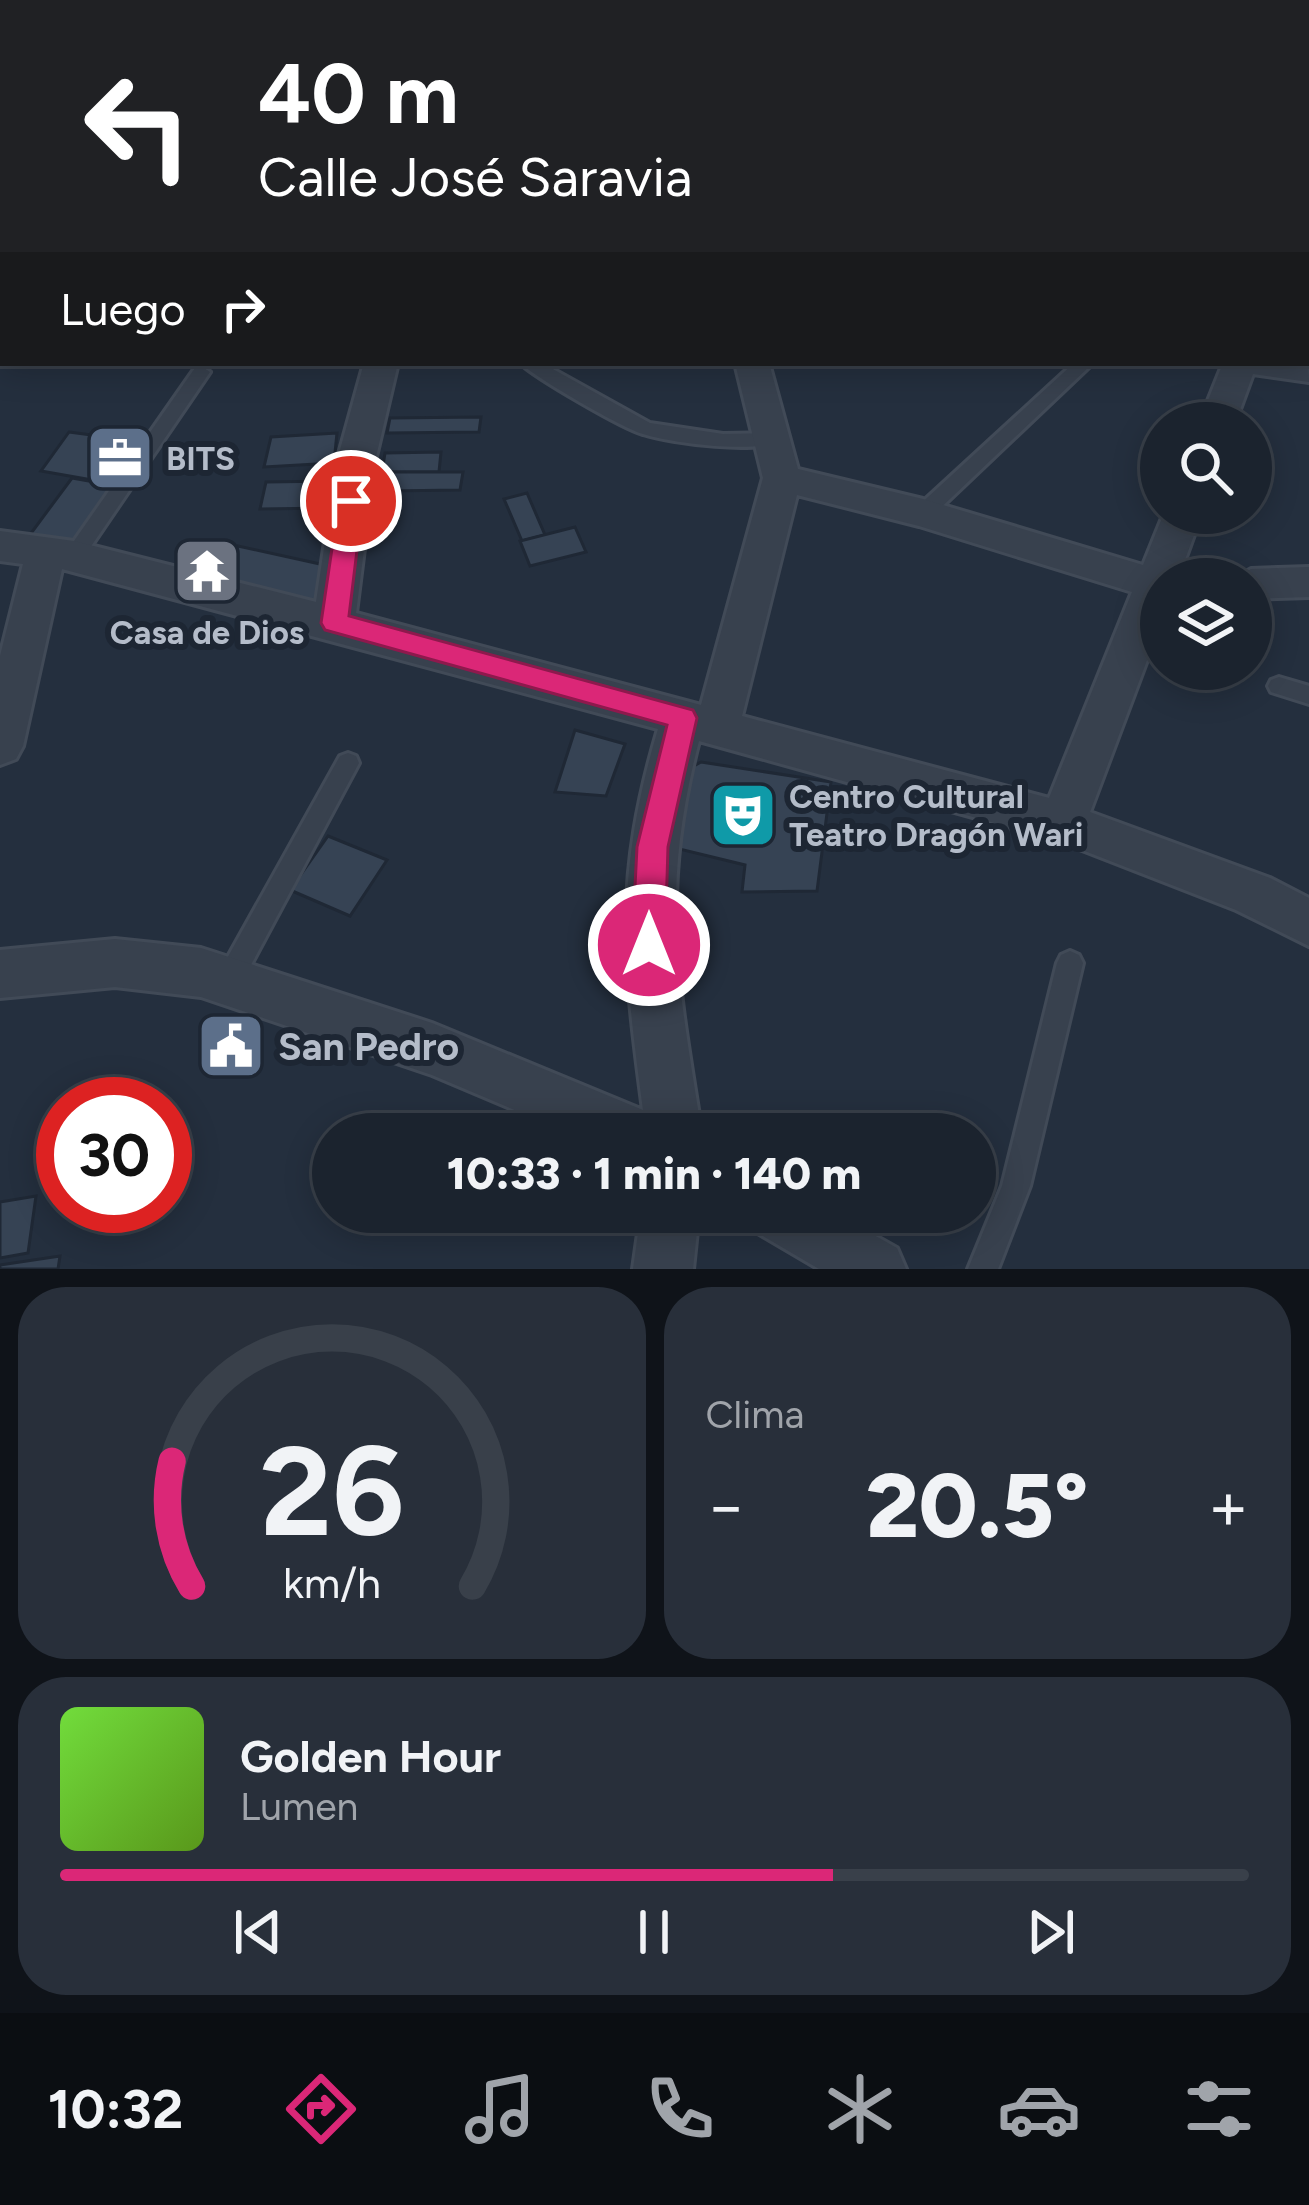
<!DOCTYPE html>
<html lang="es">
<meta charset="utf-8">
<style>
:root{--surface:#1b232e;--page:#282f3a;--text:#f1f3f6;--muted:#a0a4aa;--line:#39404a;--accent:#db2777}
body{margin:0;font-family:Figtree,sans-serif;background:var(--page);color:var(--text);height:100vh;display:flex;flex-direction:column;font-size:45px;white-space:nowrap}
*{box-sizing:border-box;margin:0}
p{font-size:39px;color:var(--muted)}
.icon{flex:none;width:66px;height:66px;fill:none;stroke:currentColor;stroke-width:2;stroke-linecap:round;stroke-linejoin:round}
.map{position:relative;height:1269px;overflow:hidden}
.side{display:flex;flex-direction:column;gap:18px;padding:18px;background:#0f1319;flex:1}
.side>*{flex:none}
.top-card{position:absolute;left:0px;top:0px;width:1311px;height:366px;box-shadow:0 6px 30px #0003,0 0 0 3px var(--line);background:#202124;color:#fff;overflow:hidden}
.controls{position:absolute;left:1140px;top:402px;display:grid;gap:24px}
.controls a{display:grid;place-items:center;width:132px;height:132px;border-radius:50%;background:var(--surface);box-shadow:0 6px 30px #0003,0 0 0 3px var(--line);font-size:60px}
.speed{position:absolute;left:36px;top:1077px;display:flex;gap:24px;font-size:60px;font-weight:700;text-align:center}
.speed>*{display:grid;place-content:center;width:156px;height:156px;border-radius:50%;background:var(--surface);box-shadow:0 6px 30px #0003,0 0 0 3px var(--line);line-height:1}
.speed .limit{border:18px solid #d22;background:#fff;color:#111}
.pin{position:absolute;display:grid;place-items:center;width:102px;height:102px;color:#fff;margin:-51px;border:6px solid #fff;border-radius:50%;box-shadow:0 3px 12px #0007}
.me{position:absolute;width:132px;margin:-66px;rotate:0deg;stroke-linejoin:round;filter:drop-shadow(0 0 9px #0008)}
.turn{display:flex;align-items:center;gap:42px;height:252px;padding:0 60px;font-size:54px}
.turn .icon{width:156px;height:156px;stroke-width:2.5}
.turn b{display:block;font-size:84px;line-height:102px}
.then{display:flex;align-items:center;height:114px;padding:0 60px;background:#0003;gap:24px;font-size:45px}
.big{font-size:90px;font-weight:800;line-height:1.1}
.side .tile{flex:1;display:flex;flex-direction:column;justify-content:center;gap:18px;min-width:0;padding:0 42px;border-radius:48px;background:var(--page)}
.side .dial{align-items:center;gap:0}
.dial svg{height:312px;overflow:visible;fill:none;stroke:var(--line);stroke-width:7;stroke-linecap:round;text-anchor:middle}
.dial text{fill:var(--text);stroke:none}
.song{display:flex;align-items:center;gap:36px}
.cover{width:144px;height:144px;border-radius:18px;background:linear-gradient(135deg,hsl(100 70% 55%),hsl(90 70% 35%))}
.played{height:12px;border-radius:6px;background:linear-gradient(90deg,var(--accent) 65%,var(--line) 65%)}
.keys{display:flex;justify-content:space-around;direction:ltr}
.heat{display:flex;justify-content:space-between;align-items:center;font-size:66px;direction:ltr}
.side .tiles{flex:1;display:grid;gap:18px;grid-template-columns:1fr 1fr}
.tile:last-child{grid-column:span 2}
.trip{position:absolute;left:312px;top:1113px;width:684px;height:120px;border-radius:60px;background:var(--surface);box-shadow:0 6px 30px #0003,0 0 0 3px var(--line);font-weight:800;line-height:120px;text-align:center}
.menu{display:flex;height:192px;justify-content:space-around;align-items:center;background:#0b0e12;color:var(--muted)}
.menu .icon{width:84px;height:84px}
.menu .selected{color:var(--accent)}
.menu b{font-size:54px;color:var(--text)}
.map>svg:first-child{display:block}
.building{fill:#364354;stroke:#1f2835;stroke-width:3}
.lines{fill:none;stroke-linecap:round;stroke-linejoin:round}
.service-casing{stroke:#414a57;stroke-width:6}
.minor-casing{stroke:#414a57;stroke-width:6}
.service{fill:#38414e;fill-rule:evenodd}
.minor{fill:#38414e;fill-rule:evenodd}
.route{fill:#db2777;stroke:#8e194d;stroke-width:3}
.labels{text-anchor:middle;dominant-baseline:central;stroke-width:12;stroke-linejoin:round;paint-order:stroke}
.poi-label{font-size:33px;font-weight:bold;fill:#b4bcc9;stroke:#1d2633;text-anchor:start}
.near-poi-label{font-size:39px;font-weight:bold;fill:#b4bcc9;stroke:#1d2633;text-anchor:start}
</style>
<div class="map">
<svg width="1309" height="1269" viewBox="0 0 1309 1269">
<rect width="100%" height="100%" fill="#242f3e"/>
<g class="building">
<polygon points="481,417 479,432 387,433 390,418"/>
<polygon points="69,432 144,442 115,484 41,471"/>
<polygon points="337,433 334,463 264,467 271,437"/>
<polygon points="441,452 439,472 382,472 385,453"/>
<polygon points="388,472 463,472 460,490 385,491"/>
<polygon points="72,478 117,486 73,548 26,540"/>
<polygon points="335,481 330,508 260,509 266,482"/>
<polygon points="527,493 545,535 522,541 504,499"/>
<polygon points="575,527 586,552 530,566 520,541"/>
<polygon points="238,546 329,566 322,603 216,579"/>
<polygon points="575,730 625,744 606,796 555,792"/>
<polygon points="701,762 831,782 817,891 742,892 745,865 671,847 685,771"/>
<polygon points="328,836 387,860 350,916 290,890"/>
<polygon points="36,1196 28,1253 0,1258 0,1202"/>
<polygon points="60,1256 58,1269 0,1269 0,1265"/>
</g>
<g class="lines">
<defs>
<g id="service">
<polygon points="989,0 1004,0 1006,3 991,3"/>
<path d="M520,363h22l108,60 73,11 50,-1 9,6c-20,16 -112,4 -139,-5 -21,-6 -107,-56 -123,-71z"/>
<polygon points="1074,363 1091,365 930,518 916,518 913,513 916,508"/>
<polygon points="201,366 210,372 81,561 67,561 64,556 67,551 195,368"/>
<polygon points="1279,677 1309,686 1309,704 1271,692 1268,686 1271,680"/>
<polygon points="348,753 356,756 359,763 238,989 229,992 220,989 216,980 220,971 340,756"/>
<polygon points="1070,951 1079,955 1083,963 1030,1186 998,1269 968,1269 1002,1186 1057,963 1061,955"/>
</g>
<g id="minor">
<polygon points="1292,0 1309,0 1309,10 1308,3"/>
<polygon points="1309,51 1309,68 1308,68 1308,51"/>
<polygon points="3,53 3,70 0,71 0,54"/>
<rect x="1308" y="168" width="1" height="18"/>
<polygon points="3,248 3,270 0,271 0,249"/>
<rect x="0" y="298" width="3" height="20"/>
<polygon points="1308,360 1309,382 1253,374 1235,423 1199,423 1223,363"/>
<path d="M364,363h34l-23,98 -19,152 345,92 62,-227 -28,-115h34l29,106 125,30 220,66 21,-52h38l-24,66h-17v44l-71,189 180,66 39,20v48l-73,-36 -177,-69 -360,-100c-40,153 -21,241 3,393h-131l-139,-59 -231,-78 -86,-10 -115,11v-48l115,-11 86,9 231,75 211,87c-20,-150 -29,-232 15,-381l-596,-160 -39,177 -7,13 -16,6v-109l23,-92 -23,-3v-30l74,10 242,61 21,-141zM797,495l122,31 213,66 -83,206 -307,-82z"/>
<polygon points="1309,567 1309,597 1251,599 1251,579 1233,579 1251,569"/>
<polygon points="641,1212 699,1212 693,1269 633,1269"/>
<polygon points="747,1212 833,1212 897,1248 906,1269 819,1269 756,1232"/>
</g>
</defs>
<use href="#service" class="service-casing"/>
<use href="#minor" class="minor-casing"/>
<use href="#service" class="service"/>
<use href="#minor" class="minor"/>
</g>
<polygon class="route" points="351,492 363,501 349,616 693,710 697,718 668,847 665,945 660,956 649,961 637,956 632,945 637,847 667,725 325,630 321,623 339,501"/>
<defs>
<symbol id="office-square" viewBox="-11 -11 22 22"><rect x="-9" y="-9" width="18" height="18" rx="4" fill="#5c6f8a" stroke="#1d2633"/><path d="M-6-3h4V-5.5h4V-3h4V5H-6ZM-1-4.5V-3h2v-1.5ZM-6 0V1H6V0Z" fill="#fff"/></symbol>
<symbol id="temple-square" viewBox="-11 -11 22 22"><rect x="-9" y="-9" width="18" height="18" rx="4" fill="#6b7280" stroke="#1d2633"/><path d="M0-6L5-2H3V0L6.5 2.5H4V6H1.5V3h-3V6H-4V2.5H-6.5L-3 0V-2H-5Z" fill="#fff"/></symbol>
<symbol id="theatre-square" viewBox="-11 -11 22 22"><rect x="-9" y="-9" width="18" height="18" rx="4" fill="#0f9aa8" stroke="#1d2633"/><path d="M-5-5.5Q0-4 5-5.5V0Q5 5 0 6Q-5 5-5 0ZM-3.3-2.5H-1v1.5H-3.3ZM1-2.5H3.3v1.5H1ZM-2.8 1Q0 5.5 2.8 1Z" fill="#fff"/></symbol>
<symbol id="civic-square" viewBox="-11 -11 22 22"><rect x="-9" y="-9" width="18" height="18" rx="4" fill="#5c6f8a" stroke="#1d2633"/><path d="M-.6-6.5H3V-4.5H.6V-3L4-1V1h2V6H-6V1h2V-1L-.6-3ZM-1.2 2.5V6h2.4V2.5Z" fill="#fff"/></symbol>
</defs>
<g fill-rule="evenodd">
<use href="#office-square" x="82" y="420" width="76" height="76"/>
<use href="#temple-square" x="169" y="533" width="76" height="76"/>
<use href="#theatre-square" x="705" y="777" width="76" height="76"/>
<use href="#civic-square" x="193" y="1008" width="76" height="76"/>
</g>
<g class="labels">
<g class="poi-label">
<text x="166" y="458">BITS</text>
<text x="207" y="632" text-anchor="middle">Casa de Dios</text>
<text x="789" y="796">Centro Cultural<tspan x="789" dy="38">Teatro Dragón Wari</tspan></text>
</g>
<g class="near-poi-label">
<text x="278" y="1046">San Pedro</text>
</g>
</g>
</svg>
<div class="controls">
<a><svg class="icon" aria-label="search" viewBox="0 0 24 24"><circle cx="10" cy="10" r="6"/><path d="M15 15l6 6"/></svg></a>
<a><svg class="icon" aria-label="layers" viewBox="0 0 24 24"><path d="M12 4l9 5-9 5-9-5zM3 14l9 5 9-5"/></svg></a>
</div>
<div class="speed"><div class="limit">30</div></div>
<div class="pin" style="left:351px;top:501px;background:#d93025"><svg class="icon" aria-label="arrive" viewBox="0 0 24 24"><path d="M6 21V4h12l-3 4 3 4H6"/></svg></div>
<svg class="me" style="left:649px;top:945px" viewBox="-20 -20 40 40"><circle r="17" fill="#db2777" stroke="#fff" stroke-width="3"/><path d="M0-11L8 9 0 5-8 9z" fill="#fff"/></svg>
<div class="trip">10:33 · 1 min · 140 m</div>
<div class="top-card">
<div class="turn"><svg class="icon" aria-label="left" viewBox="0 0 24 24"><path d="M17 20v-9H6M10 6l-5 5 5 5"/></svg><div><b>40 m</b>Calle José Saravia</div></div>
<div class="then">Luego<svg class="icon" aria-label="right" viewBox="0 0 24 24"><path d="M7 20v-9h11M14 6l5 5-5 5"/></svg></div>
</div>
</div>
<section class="side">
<div class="tiles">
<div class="tile dial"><svg viewBox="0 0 100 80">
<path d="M14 69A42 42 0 1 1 86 69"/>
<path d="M14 69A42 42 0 0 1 9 37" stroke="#db2777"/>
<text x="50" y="56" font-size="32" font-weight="700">26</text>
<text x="50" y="72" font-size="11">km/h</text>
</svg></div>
<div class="tile"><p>Clima</p>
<div class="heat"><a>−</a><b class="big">20.5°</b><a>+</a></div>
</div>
<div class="tile">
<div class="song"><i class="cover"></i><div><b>Golden Hour</b><p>Lumen</p></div></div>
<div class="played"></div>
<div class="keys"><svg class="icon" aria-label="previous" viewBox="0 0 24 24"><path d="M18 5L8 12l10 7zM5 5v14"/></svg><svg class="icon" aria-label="pause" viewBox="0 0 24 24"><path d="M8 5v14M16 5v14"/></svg><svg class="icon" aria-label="next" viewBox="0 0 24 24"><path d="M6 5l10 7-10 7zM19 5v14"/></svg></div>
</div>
</div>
</section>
<nav class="menu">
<b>10:32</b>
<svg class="icon selected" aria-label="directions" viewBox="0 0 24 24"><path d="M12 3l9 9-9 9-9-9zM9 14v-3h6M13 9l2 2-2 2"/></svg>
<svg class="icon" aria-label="music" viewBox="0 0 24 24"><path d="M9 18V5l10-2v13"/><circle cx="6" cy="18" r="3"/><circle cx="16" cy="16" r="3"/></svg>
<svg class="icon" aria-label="phone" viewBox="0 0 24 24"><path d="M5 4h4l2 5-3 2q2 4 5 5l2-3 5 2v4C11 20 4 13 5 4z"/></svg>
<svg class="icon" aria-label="climate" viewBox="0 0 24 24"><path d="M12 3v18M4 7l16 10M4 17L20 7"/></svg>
<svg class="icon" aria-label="car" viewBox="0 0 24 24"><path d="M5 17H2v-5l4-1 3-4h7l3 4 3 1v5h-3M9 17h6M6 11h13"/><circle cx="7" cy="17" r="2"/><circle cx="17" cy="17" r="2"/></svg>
<svg class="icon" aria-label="filters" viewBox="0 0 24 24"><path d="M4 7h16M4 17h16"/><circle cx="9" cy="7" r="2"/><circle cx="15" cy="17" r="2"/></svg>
</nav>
